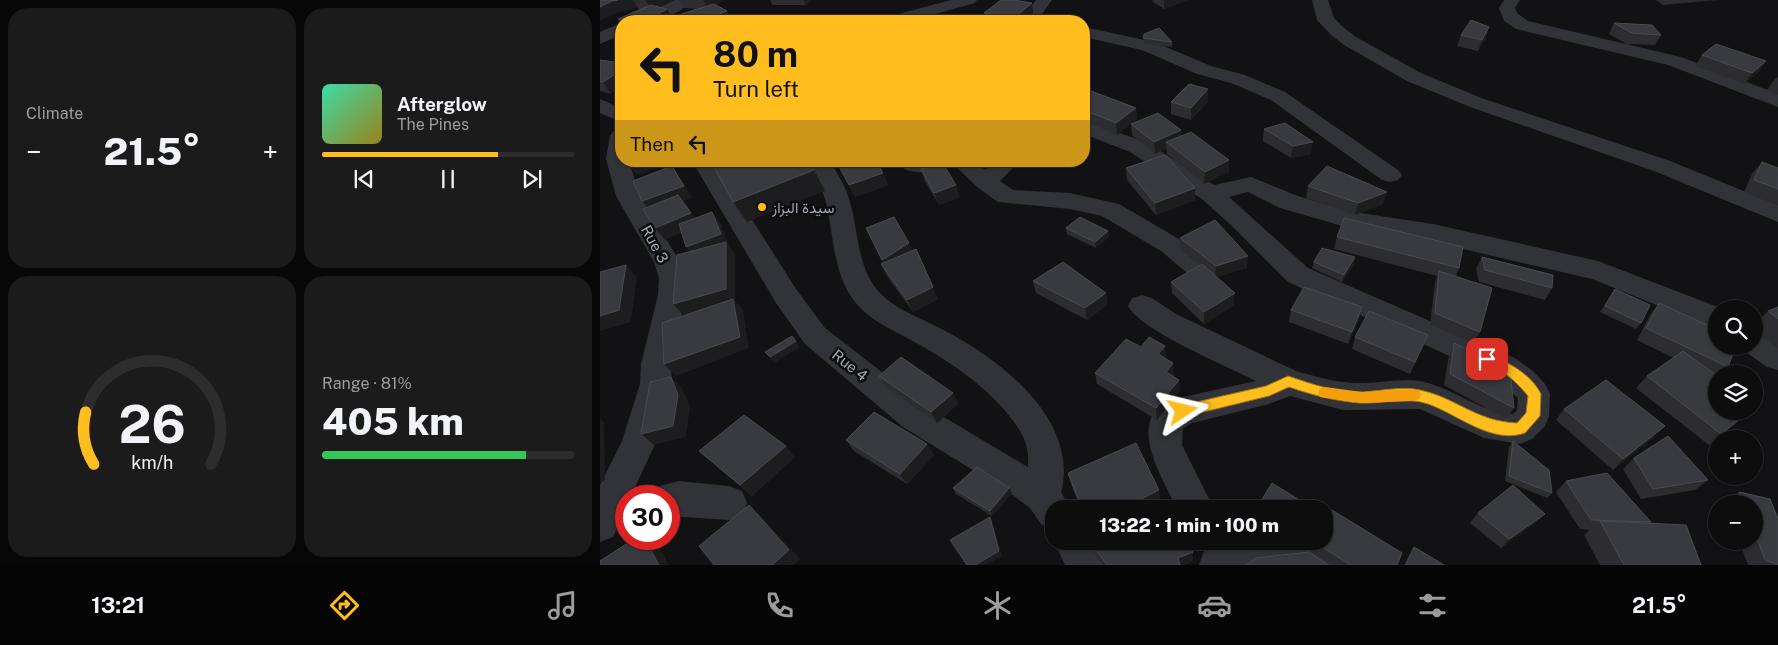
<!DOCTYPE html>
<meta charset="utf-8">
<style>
:root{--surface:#0e0d0e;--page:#1c1b1c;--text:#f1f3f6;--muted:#9b9c9e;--line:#2e2d2e;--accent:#ffbd1e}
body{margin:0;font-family:"Public Sans",Vazirmatn,sans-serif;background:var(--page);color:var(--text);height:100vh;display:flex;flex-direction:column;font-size:19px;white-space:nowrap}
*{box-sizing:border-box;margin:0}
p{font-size:16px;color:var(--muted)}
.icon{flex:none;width:28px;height:28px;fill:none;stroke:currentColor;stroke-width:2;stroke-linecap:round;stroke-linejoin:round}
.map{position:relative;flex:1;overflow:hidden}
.sheet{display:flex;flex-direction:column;gap:8px;padding:8px;background:#080708;width:600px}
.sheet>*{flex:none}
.top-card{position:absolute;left:15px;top:15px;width:475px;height:152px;border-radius:20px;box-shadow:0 1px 4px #0004,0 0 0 1px var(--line);background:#ffbd1e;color:#111;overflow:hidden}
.fabs{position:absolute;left:1108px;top:300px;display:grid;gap:10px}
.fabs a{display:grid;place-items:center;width:55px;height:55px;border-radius:50%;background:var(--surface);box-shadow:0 1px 4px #0004,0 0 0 1px var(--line);font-size:25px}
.speed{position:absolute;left:15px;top:485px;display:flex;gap:10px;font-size:25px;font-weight:700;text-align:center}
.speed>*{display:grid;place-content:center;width:65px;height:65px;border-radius:50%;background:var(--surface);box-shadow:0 1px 4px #0004,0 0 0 1px var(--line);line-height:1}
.speed .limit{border:8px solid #d22;background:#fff;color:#111}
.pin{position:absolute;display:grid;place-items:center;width:42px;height:42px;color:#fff;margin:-21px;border-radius:10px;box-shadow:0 2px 8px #0006}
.me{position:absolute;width:55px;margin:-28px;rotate:80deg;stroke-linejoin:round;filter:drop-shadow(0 0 4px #0008)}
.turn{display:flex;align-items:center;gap:18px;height:105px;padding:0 15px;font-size:22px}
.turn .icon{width:65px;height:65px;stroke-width:2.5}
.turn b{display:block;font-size:35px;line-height:42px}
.then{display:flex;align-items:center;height:48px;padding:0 15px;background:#0003;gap:10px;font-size:19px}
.big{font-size:38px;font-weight:800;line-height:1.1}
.sheet .card{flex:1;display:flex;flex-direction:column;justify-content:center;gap:8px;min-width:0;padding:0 18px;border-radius:20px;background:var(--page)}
.sheet .dial{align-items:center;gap:0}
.dial svg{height:130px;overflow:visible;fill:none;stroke:var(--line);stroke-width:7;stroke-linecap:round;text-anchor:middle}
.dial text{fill:var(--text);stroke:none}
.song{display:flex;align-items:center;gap:15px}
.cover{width:60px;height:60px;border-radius:8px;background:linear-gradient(135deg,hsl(160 70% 55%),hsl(50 70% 35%))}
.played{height:5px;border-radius:2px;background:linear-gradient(90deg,var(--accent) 70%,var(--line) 70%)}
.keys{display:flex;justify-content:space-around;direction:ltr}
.heat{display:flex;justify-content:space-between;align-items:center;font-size:28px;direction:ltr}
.charge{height:8px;border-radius:4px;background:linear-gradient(90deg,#34c759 81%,var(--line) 0)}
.sheet .tiles{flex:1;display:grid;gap:8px;grid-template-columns:repeat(2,1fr)}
.trip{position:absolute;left:445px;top:500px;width:288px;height:50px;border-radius:20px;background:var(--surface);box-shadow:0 1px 4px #0004,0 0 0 1px var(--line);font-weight:800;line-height:50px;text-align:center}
.dock{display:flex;height:80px;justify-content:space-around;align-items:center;background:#060506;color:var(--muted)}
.dock .icon{width:35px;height:35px}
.dock .active{color:var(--accent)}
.dock b{font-size:22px;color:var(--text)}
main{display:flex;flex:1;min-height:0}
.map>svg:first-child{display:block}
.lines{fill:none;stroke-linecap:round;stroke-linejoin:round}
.minor{fill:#323339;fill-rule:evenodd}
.tertiary{fill:#323339;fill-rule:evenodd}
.wall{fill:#2d2d31}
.shaded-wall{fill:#1d1c1f}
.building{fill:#393a3f;stroke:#4a4b52}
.route{fill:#ffbd1e;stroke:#a67b14}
.slow{fill:#f59e0b}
.poi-dot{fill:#ffbd1e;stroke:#0d0d0e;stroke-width:2}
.labels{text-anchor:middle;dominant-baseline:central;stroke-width:5;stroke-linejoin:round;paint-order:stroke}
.poi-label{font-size:15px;fill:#a2a7b5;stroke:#0d0d0e;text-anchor:start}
.street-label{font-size:15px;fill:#a2a7b5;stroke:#0d0d0e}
</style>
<main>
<section class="sheet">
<div class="tiles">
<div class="card"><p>Climate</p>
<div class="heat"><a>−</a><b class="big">21.5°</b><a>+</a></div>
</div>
<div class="card">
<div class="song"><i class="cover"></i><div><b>Afterglow</b><p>The Pines</p></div></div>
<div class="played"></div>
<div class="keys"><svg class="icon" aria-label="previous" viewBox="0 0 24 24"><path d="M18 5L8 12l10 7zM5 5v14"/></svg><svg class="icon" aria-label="pause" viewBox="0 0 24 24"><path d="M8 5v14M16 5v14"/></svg><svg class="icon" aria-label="next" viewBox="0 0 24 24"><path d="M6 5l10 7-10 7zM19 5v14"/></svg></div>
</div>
<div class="card dial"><svg viewBox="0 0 100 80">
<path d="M14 69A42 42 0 1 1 86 69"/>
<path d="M14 69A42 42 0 0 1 9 37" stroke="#ffbd1e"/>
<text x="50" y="56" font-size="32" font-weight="700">26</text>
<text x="50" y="72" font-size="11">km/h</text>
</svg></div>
<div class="card"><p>Range · 81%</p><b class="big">405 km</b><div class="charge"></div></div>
</div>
</section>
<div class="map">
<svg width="1178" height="565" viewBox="0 0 1178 565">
<rect width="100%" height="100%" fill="#121113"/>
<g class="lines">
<g class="minor">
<polygon points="351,0 377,0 375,3 311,21 284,21 287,17"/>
<polygon points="436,0 452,0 437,21 420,21"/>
<polygon points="904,0 920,0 915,8 918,14 928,21 1081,57 1178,94 1178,107 1068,65 916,29 904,21 899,8"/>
<polygon points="484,27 554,42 611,66 645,75 685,92 798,170 802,175 798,180 790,182 782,180 671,100 631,83 597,74 542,50 484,37"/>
<path d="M484,121l62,21 68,43 37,-8 47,19 49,15 86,13 165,37 125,48h-7v20l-124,-50 -159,-37 -87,-15 -66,-19 -32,-16 -19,5 79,71 207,90 18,13 12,13 5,10 -1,22 -4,10 -13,13 -12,5 -36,-6 -64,-29 -77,1 -53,-14 -21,8 -77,19 -9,6 -1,16 32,64h-37c-11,-24 -43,-74 -21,-98 6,-7 18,-11 27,-14l73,-16c-29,-15 -115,-50 -128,-75l4,-8 10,-3 10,3 24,16 120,57c22,6 44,13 67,12 19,0 39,-5 57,-2 35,7 55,30 93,33l4,-4 1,-12 -25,-22 -205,-94 -56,-56 -30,-27 -72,-47 -46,-18z"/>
<polygon points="21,129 21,161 29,161 40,196 80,262 87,278 86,295 71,364 72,384 55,444 31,496 26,496 26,508 13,537 0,542 0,485 22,441 40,384 41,364 58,295 59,278 54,262 16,196 6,159 10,136 13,131"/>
<path d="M208,161h22c7,12 15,24 19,38 10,30 7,68 30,93 19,20 48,28 72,42 60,33 138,97 105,174l-13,5 -13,-5c-11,-27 8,-47 -10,-77 -22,-36 -63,-65 -100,-86 -24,-14 -51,-23 -68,-47 -20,-30 -18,-65 -27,-99 -4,-13 -11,-25 -17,-38z"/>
<path d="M295,161h50c-10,15 -40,15 -50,0z"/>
<polygon points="350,161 375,161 385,170 395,161 420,161 400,181 413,190 470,193 519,204 579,239 612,263 616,270 612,277 602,280 592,277 561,251 502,216 470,209 398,202 377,187"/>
<polygon points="1154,330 1178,342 1178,370 1167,367 1143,350 1141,346 1154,346"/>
<polygon points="79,481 129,486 142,491 147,503 142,515 129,520 69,516 69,496 52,496 56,487"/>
<polygon points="626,541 707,541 731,551 736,565 599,565 604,551"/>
</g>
<g class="tertiary">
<path d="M72,0h19c-13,19 -43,22 -64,21l3,-4z"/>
<polygon points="712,0 728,0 734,18 743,27 756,37 821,73 884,99 1070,161 1178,205 1178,222 1054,171 870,107 807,81 744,45 731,35 717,20"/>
<polygon points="21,23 21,35 0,44 0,32"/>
<polygon points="0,99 21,108 21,122 0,113"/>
<polygon points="92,161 115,161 196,289 225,328 327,407 456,484 471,509 454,509 454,529 441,524 430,508 410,493 303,427 205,344 176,303"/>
<polygon points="454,541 493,541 504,565 465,565"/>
</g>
</g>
<g class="wall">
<polygon points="0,0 75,0 60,7 72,17 97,9 84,8 79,0 123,0 116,5 132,21 21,21 21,24 18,19 41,9 38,9 37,6 33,9 19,12"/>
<polygon points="170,0 211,0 206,5 172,5"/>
<polygon points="552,0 588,0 564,9 553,2"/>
<polygon points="1056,0 1118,0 1063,5"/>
<polygon points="432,3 433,13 424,21 386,21 384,13"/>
<polygon points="1014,23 1061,35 1055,45 1027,44 1009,34"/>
<polygon points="861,35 886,38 878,51 857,46"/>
<polygon points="543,38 572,42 572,47 544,43"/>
<polygon points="1102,55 1166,61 1158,72 1144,84 1095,66"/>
<polygon points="0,60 11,94 0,91"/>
<polygon points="1178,77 1178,95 1167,90 1175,79"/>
<polygon points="608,89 608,101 591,120 571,114 571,102"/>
<polygon points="484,96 536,108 537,119 517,135 484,121"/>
<polygon points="531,124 581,136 629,160 629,172 604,184 567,154 566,148 555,154 532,135"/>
<polygon points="664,129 711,154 691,158 663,141"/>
<polygon points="236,161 276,161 283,173 288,185 255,197"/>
<polygon points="1162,162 1178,168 1178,205 1144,192 1152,174"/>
<polygon points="526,168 595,188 595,200 556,215 527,180"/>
<polygon points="321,169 360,197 339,205 325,181"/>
<polygon points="708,186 783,204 755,215 706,198"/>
<polygon points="266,228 312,251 338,299 313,312 287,276 281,264 283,263"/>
<polygon points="466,228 508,231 509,237 496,248 467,234"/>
<polygon points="737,237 859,268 856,276 880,332 873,343 830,325 835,283 837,276 734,249"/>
<polygon points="580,238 647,268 617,277 634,305 604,324 572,293 571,282 600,266 581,250"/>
<polygon points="882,257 952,288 945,300 879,282 876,269"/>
<polygon points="714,262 754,264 742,282 712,268"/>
<polygon points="433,281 506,293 507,305 487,320 436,293"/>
<polygon points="1015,289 1041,323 1036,329 1000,312"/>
<polygon points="1059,303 1128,367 1121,374 1116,374 1116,411 1151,411 1109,445 1036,388 1047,376 1074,358 1037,340 1050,315"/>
<polygon points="762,307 759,319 748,344 689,322 691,310"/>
<polygon points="1178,307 1178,349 1154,330 1154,325 1168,311"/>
<polygon points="828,335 810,374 752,349 755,337"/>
<polygon points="854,343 914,408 906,419 844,385 849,355"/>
<polygon points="541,347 566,357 565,359 574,375 573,376 579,380 580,391 557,420 497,384 495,373"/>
<polygon points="279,376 353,393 358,404 337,423 286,387"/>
<polygon points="964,409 1054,437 1013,470 956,420"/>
<polygon points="246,440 327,444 334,455 307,484 254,451"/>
<polygon points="913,441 952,493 947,498 905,481 909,447"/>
<polygon points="99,451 195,457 152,496"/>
<polygon points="1034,458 1108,480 1095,490 1041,499 1023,469"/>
<polygon points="468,473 559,490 560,500 543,509 481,509 471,484"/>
<polygon points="966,481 1051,522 1050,523 1101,565 1000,565 984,535 990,530 980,529 956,492"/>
<polygon points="353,488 409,488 412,493 392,516 356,494"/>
<polygon points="1139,492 1170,499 1178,519 1178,565 1148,565 1139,541 1154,541 1154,504 1126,504 1125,502"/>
<polygon points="878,513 945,514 935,523 901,548 870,523"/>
<polygon points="490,541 589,541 593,552 593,561 584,565 503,565 492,549"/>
<polygon points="715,541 797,565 732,565 711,552"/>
<polygon points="814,547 844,565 804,565 808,557"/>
</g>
<g class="shaded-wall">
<polygon points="18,0 33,0 37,6 33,9 19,12 0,21 0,7 12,1"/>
<polygon points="47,0 75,0 52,11 46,1"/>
<polygon points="103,0 123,0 108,10"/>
<polygon points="203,0 211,0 206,5"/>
<polygon points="564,0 588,0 564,9"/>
<polygon points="432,3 433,13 424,21 415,21 414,18"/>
<polygon points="67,9 74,20 69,18 71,21 43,21"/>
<polygon points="127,11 132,21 111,21 110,20 117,15"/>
<polygon points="107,18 109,21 98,21"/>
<polygon points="889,27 886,38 878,51 882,40"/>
<polygon points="486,60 487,71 484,72 484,61"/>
<polygon points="1166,61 1158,72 1144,84 1152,73"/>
<polygon points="21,71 21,87 11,94 3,82"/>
<polygon points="608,89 608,101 591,120 591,108"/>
<polygon points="536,108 537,119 517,135 516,123"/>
<polygon points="581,130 582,142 566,142 566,148 555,154 554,142"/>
<polygon points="713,142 711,154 691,158 693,146"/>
<polygon points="629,160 629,172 604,184 605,172"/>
<polygon points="34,161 76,161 37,175 28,163"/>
<polygon points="72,166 80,178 92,198 83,201 100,225 65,240 55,228 52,213 42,201"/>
<polygon points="214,170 225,191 147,222 133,202"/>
<polygon points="283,173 288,185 255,197 249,185"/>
<polygon points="356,185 360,197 339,205 334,193"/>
<polygon points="595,188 595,200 556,215 555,203"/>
<polygon points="787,192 783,204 755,215 758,203"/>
<polygon points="112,212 121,224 129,246 135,254 135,301 143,310 149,348 76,376 64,364 84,316 73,304 96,259 86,247"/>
<polygon points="508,231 509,237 496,248 495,242"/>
<polygon points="309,243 314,255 288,272 282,260"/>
<polygon points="648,256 647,268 615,278 616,266"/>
<polygon points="755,257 754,264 742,282 744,275"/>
<polygon points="26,265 37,277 31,322 0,331 0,316"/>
<polygon points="333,287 338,299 313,312 307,300"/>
<polygon points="506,293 507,305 487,320 485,308"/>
<polygon points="635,293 634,305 604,324 604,312"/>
<polygon points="762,307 759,319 748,344 752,332"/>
<polygon points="196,341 200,347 174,363 170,357"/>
<polygon points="565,346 566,357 558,366 558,354"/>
<polygon points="573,363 574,375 566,384 566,372"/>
<polygon points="71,377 82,388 90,406 86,437 54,445 41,434"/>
<polygon points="579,380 580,391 557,420 556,408"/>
<polygon points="353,393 358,404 337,423 331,412"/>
<polygon points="1151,411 1145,416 1109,445 1121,434"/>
<polygon points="0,419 4,422 5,480 0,482"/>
<polygon points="1065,426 1054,437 1013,470 1023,459"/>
<polygon points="327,444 334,455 307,484 300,474"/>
<polygon points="186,446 195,457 152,496 140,485"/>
<polygon points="409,488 412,493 392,516 390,511"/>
<polygon points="559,490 560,500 543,509 521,509"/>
<polygon points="149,505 160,515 200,559 193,565 172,565"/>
<polygon points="945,514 935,523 901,548 909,539"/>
<polygon points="390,517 392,522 402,556 386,565 375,565"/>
<polygon points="45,539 50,539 57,543 69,565 59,565"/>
<polygon points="593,552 593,561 584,565 578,565 578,558"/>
</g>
<g class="building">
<polygon points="0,0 18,0 12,1 0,7"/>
<polygon points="401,0 414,0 432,3 414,18 384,13"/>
<polygon points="114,4 127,11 117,15 120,17 110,20 107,18 98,21 73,21 69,18"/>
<polygon points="51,5 67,9 58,14 63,15 43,21 25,21 18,19"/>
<polygon points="871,20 889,27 882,40 861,35"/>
<polygon points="1014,23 1052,25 1061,35 1032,33"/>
<polygon points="559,28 572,42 543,38 544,34"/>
<polygon points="1116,44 1166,61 1152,73 1102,55"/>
<polygon points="0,60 21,63 21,71 3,82 0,81"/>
<polygon points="589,84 608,89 591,108 571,102"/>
<polygon points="491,91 536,108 516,123 484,110 484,96"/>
<polygon points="558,113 581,130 554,142 531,124"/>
<polygon points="685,123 713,142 693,146 664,129"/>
<polygon points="591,132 629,160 605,172 566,142"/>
<polygon points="21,134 21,149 15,136"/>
<polygon points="565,155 595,188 555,203 526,168"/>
<polygon points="123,161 207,161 214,170 133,202 113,165"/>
<polygon points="236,161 276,161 283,173 249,185"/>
<polygon points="342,162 356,185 334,193 321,169"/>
<polygon points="1162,162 1178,168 1178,189 1154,180"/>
<polygon points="72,166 84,186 42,201 33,181"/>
<polygon points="727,166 787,192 758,203 708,186"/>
<polygon points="78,195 91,213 55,228 43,209"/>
<polygon points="112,212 121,234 86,247 79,224"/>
<polygon points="294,217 309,243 282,260 266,228"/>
<polygon points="480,217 508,231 495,242 466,228"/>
<polygon points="744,218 863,247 859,268 737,237"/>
<polygon points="615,220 648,256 616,266 580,238"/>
<polygon points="126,242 126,289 73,304 77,255"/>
<polygon points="722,248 755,257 744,275 714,262"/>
<polygon points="316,249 333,287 307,300 281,264"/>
<polygon points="882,257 953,275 952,288 885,270"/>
<polygon points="463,262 506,293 485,308 433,281"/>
<polygon points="602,264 635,293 604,312 571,282"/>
<polygon points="26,265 19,310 0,316 0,272"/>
<polygon points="839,271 892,288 880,332 835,313"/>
<polygon points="704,287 762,307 752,332 691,310"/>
<polygon points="1015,289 1050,305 1041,323 1005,306"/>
<polygon points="133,299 140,337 64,364 62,323"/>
<polygon points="1059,303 1116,329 1116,346 1136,346 1128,367 1046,328"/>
<polygon points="1178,307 1178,319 1168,311"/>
<polygon points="769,311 828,335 815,362 755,337"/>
<polygon points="192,336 196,341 170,357 165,352"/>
<polygon points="549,337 565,346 558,354 573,363 566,372 579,380 556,408 495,373 526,339 541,347"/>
<polygon points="854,343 910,371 914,408 850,374"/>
<polygon points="1083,351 1116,375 1116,411 1150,411 1121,434 1047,376"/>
<polygon points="301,357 353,393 331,412 279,376"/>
<polygon points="71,377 78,395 73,426 41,434 50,382"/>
<polygon points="1006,380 1065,426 1023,459 964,409"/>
<polygon points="1154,402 1158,405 1154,408"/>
<polygon points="274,412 327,444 300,474 246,440"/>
<polygon points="144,415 186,446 140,485 99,451"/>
<polygon points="1068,436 1108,480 1053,489 1034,458"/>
<polygon points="913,441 949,470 952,493 909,476"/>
<polygon points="536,443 559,490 521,509 482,509 468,473"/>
<polygon points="377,467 409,488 390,511 353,488"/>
<polygon points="1007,473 1051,522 991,520 966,481"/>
<polygon points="672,483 706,504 703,509 656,509"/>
<polygon points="913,485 945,514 909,539 878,513"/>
<polygon points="1139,492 1170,499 1178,519 1178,565 1165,560 1154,530 1154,504 1144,504"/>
<polygon points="571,500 575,509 553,509"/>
<polygon points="149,505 189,550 172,565 114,565 99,546"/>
<polygon points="732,510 802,553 797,565 751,565 714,542 715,541 724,541 724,525"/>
<polygon points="390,517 399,551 375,565 367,565 350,540"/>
<polygon points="1000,521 1086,525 1101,565 1024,565"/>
<polygon points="34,539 45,539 59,565 0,565 0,561"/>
<polygon points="490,541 589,541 593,552 578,558 580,565 507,565"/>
<polygon points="814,547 844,565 806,565"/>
<polygon points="709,552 728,565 646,565 656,558"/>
</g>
<path class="route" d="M887,354c20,7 44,20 54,40l-1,22 -15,17c-33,12 -68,-19 -97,-29 -22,-8 -46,0 -68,-1 -25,-2 -48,-8 -71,-16l-20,9 -86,21 -5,-2 -2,-4 2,-4 5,-2 83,-19 22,-10c24,8 49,17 75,16 18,-1 38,-6 57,-2 37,8 55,31 97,33l9,-10 2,-17c-9,-11 -19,-21 -31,-27 -6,-3 -13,-4 -16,-10z"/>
<polygon class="slow" points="725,387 762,392 814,389 819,391 821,395 819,399 814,401 762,403 720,397 718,393 720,389"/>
<circle class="poi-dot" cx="162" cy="207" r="5"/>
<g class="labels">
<g class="poi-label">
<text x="172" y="207">سيدة البزاز</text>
</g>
<g class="street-label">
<text transform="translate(55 244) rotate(61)">Rue 3</text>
<text transform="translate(250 365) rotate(38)">Rue 4</text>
</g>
</g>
</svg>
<div class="fabs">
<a><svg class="icon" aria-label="search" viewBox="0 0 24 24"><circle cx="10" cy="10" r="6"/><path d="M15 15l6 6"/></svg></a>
<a><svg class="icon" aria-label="layers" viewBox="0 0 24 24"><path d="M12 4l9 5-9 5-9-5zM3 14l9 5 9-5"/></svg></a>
<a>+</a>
<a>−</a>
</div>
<div class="speed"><div class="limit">30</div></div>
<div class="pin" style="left:887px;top:359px;background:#d93025"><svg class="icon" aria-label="arrive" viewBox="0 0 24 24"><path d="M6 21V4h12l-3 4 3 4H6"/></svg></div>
<svg class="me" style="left:583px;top:411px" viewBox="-20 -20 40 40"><path d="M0-17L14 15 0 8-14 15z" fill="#ffbd1e" stroke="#fff" stroke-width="4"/></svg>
<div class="trip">13:22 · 1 min · 100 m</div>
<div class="top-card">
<div class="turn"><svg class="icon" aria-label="left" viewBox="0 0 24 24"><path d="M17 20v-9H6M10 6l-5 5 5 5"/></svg><div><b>80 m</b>Turn left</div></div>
<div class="then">Then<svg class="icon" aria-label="left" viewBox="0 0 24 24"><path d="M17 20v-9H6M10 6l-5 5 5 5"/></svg></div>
</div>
</div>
</main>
<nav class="dock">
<b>13:21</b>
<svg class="icon active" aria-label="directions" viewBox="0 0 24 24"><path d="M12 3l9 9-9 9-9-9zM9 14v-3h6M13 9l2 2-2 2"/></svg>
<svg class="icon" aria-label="music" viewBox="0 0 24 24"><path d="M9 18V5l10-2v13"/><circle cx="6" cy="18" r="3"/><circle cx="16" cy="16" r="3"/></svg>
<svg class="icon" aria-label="phone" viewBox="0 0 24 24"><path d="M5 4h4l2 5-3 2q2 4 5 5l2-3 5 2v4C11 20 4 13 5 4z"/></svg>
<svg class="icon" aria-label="climate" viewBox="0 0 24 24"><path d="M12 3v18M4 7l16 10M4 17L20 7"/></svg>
<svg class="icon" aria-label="car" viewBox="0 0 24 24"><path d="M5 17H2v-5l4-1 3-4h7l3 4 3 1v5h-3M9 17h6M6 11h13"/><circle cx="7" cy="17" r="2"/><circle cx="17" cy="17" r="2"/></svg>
<svg class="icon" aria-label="filters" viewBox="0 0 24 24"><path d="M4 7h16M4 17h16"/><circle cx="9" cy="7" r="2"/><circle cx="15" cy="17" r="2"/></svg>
<b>21.5°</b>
</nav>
